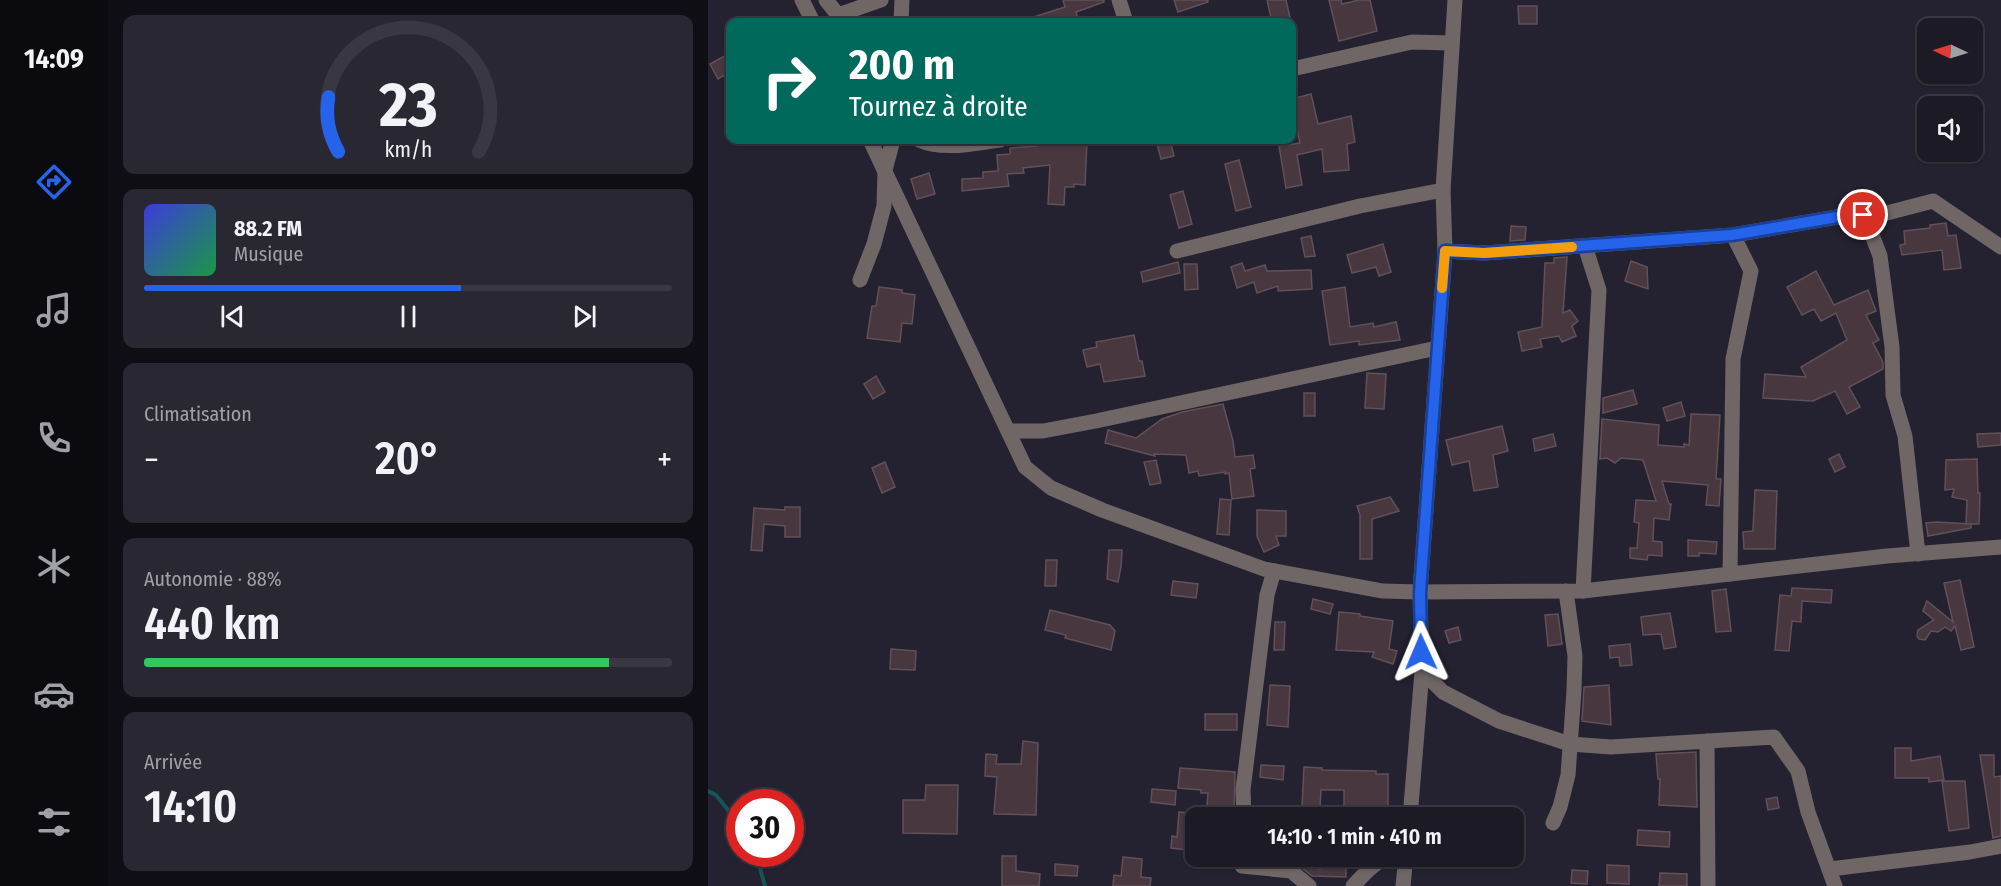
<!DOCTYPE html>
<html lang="fr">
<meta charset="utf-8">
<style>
:root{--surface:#1b1a25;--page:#282732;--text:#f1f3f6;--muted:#a0a1a7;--line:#393842;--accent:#2563eb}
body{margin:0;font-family:"Fira Sans Condensed",sans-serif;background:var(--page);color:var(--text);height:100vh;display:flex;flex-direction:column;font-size:22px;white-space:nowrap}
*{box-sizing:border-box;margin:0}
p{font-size:20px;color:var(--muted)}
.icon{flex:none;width:33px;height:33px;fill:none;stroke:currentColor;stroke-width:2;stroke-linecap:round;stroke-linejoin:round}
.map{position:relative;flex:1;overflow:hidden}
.side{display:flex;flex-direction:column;gap:15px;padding:15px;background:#0f0e14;width:600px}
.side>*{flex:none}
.hud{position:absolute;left:18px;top:18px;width:570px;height:126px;border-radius:12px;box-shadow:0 2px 4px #0004,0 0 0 2px var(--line);background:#00695c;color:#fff;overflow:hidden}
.needle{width:39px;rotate:274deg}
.tools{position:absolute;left:1209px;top:18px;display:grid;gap:12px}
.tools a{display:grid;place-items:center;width:66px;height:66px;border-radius:12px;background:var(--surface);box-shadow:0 2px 4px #0004,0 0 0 2px var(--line);font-size:30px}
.speed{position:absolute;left:18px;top:789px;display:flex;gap:12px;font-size:30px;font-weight:700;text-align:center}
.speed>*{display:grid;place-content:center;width:78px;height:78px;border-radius:50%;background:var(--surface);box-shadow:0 2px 4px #0004,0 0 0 2px var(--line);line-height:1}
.speed .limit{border:9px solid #d22;background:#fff;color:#111}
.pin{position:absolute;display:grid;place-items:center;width:51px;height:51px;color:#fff;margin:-26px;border:3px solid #fff;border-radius:50%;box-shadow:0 2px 6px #0007}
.me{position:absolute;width:66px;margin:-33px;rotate:359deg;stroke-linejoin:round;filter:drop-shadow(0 0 4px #0008)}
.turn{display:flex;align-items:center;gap:21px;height:126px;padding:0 24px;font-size:27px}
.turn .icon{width:78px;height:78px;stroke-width:2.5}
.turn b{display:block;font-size:42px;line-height:51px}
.big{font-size:45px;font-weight:600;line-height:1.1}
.side .widget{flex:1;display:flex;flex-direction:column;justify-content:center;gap:9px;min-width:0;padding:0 21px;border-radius:12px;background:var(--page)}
.side .dial{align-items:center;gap:0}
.dial svg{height:156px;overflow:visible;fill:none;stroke:var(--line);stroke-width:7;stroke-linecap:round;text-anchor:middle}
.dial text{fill:var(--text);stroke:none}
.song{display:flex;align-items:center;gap:18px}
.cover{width:72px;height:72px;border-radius:9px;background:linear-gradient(135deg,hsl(240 70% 55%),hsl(140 70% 35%))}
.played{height:6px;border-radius:3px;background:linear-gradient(90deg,var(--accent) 60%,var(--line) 60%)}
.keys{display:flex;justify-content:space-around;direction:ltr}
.heat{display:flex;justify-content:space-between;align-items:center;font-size:33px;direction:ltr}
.charge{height:9px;border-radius:4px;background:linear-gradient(90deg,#34c759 88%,var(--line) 0)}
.trip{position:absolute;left:477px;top:807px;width:339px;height:60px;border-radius:12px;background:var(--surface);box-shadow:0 2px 4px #0004,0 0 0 2px var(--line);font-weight:600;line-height:60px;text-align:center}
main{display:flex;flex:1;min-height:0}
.dock{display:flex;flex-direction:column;width:108px;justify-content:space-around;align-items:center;background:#0b0a0f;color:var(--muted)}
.dock .icon{width:42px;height:42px}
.dock .selected{color:var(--accent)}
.dock b{font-size:27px;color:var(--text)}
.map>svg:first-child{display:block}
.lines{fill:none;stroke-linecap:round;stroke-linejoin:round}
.stream{stroke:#165459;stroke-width:4}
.building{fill:#48373f;stroke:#625058;stroke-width:1.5}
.minor{stroke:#706666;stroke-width:15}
.route-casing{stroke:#184099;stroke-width:15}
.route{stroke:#2563eb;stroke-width:10}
.slow{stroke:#f59e0b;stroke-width:10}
</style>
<main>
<nav class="dock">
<b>14:09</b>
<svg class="icon selected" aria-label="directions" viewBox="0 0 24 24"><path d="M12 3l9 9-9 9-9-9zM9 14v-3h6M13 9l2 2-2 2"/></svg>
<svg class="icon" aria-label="music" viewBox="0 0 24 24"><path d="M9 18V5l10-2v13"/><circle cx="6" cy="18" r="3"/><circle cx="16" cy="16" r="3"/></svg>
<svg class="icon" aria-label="phone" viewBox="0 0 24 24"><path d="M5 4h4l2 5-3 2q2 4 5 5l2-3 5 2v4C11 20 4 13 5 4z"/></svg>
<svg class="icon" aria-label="climate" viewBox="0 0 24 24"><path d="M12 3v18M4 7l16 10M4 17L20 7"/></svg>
<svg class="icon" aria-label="car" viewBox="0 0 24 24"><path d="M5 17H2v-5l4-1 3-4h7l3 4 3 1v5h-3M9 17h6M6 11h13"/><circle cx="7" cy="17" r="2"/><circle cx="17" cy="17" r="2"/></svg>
<svg class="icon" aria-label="filters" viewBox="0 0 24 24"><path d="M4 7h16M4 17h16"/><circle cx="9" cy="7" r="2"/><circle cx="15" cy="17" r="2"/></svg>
</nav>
<section class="side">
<div class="widget dial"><svg viewBox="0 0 100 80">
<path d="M14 69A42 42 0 1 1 86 69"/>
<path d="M14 69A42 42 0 0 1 9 41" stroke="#2563eb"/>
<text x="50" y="56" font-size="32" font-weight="700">23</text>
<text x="50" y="72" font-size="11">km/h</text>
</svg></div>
<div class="widget">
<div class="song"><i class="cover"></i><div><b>88.2 FM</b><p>Musique</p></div></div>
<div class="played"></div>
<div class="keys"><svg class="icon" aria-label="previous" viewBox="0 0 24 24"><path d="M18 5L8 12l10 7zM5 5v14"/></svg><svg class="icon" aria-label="pause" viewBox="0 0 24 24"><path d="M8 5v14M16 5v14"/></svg><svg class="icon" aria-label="next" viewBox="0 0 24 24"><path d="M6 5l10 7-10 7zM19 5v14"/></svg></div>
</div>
<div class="widget"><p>Climatisation</p>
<div class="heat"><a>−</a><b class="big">20°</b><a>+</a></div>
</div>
<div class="widget"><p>Autonomie · 88%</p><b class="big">440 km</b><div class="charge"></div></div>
<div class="widget"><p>Arrivée</p><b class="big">14:10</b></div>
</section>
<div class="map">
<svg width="1293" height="886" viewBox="0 0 1293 886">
<rect width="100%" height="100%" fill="#242231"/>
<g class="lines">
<g class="stream">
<polyline points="0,791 8,795 32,825"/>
<polyline points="48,854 57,886"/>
</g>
</g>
<g class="building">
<polygon points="355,0 396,0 396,2 368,12 371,22 316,22 316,20 357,7"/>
<polygon points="466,0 500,0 500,2 470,12"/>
<polygon points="559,0 578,0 583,22 564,22"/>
<polygon points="621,0 633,0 634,4 651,0 662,0 669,31 631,41"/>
<polygon points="810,6 829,6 829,24 811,24"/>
<polygon points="22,53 22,72 10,79 2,64"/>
<polygon points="603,94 610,124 643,116 647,142 639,144 641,170 616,172 614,149 589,155 594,185 578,188 571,146 592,143 584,107 584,99"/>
<polygon points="344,140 379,140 377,185 366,184 366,187 357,187 356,205 340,204 342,165 315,168 316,173 299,174 301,186 254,191 254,179 275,178 275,172 290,171 289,155 302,154 302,148 329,146 328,144 343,142"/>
<polygon points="448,140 462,140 466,156 453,159"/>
<polygon points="531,160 543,207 528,211 517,164"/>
<polygon points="221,173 227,194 209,199 203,179"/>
<polygon points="475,191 484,224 471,228 462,195"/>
<polygon points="1238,223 1240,236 1248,235 1253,268 1236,270 1234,250 1194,255 1192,245 1197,244 1196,231 1222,228 1222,225"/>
<polygon points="803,226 818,227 817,240 802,241"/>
<polygon points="603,236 607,256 597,257 593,238"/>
<polygon points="675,244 683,272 671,276 668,267 644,273 639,255"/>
<polygon points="859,257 855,313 862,310 870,321 864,326 868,336 854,342 851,336 832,339 834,347 814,351 810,332 834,327 837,263 846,263 846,258"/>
<polygon points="923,261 939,267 940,289 917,281"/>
<polygon points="470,262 472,273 435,282 433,272"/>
<polygon points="534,263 537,271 557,265 559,271 603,270 604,289 570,291 570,286 549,293 546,282 529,288 523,267"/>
<polygon points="476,264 489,264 490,289 477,290"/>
<polygon points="1108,271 1126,305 1160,290 1168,311 1158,315 1171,340 1165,343 1175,362 1175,369 1141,387 1152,407 1139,414 1127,391 1105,401 1055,398 1057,374 1098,377 1093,367 1139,340 1128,313 1113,321 1106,309 1094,315 1079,287"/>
<polygon points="171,287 194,290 194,293 207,295 204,324 194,323 192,342 159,338 164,306 168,306"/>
<polygon points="637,287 642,327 665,323 666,327 688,322 692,340 651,345 651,341 622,345 614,291"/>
<polygon points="426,335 431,361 434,361 437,376 396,382 392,364 379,367 375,350 389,347 388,342"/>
<polygon points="659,373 678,374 676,409 657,408"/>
<polygon points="168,376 177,392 165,399 156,384"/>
<polygon points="925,390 929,404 895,413 895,398"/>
<rect x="596" y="393" width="11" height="23"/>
<polygon points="973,402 977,416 959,421 955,408"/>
<polygon points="515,404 525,441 527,457 545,455 547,468 542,469 546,496 524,499 521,473 517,474 517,472 491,476 490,471 481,473 478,455 446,454 447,456 397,443 400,430 428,438 454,419 474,412"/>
<polygon points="983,414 1012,415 1008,479 1013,479 1011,506 998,505 1000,485 954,481 961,504 963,504 961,520 946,518 945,541 954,542 954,556 940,555 939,560 922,558 922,548 929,548 931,523 926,522 928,500 948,501 935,460 913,458 907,463 899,458 892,459 894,419 951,425 950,445 976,447 976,444 981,445"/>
<polygon points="794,426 800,451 785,455 790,487 766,491 761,461 744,465 738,440"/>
<polygon points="1293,433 1293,445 1270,447 1269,434"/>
<polygon points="845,434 848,446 827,451 825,439"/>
<polygon points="1131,454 1137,467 1127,472 1121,459"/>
<polygon points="1269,459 1270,493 1272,493 1271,524 1258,524 1259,500 1244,497 1246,489 1237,490 1238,460"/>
<polygon points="448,460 453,483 442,485 436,462"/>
<polygon points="177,462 187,487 174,493 164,468"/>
<polygon points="1047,490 1069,491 1067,549 1036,549 1035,532 1045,531"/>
<polygon points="682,497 691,511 664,519 664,559 652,559 652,515 649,506"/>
<polygon points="512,499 523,500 521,535 509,534"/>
<polygon points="77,507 92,507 92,537 77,537 77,526 56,524 54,551 43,550 46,508 77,510"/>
<polygon points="549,510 578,511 578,536 568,536 571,545 556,552 549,536"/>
<polygon points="1228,522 1263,524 1263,528 1220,536 1218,523"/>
<polygon points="980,540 1009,542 1008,554 991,553 991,556 980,556"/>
<polygon points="401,550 414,550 413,567 410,582 399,579"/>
<polygon points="338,560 349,560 348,586 337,586"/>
<polygon points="1252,580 1266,647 1253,650 1247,626 1243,631 1237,627 1230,632 1223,631 1217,640 1211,639 1209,636 1210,630 1226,620 1215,611 1219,601 1245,622 1236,583"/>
<polygon points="465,581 490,584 488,598 463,595"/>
<polygon points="1084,588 1124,590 1123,603 1094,601 1093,622 1084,621 1081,651 1067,650 1072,595 1083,596"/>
<polygon points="1018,589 1023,631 1008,632 1004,591"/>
<polygon points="605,599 625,604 622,614 603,609"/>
<polygon points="342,610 402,625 407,631 403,650 357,638 358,635 337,630"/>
<polygon points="631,612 652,614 652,616 685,621 681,649 689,651 685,664 664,657 666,652 628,650"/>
<polygon points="962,613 968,647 956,649 953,634 935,635 933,617"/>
<polygon points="850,614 854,644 840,646 837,615"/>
<polygon points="567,622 577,622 576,650 566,650"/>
<polygon points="750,627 753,640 741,643 737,631"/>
<polygon points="922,644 924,665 912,666 911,657 902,658 901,646"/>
<polygon points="183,649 208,651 207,670 182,669"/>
<polygon points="562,685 582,686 580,727 559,725"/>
<polygon points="901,685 903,725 874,721 876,687"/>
<rect x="497" y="714" width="32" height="16"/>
<polygon points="315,741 330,743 328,815 286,814 289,777 277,776 278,754 289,755 288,764 313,764"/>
<polygon points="1187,748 1203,748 1203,761 1232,756 1236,780 1221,782 1221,778 1187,778"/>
<polygon points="988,752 989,807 951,805 952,779 950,779 948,754"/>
<polygon points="1272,755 1286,755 1286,777 1293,776 1293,836 1285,838"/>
<polygon points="553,765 576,766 575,780 552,777"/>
<polygon points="596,767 614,768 614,770 668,771 668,774 680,774 680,812 669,812 669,809 636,809 636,790 613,790 612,807 594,806"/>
<polygon points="472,768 527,772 526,812 499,807 500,793 493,793 493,790 470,788"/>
<polygon points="1234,781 1257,781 1261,828 1241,831"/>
<polygon points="218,785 250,785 249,834 195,833 195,800 217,800"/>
<polygon points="444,789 468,791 467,805 443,802"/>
<polygon points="1069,797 1071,808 1060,810 1058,799"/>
<polygon points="471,812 488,814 488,851 463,848 464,836 469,837"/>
<polygon points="930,830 962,832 961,847 929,845"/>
<polygon points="294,856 308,856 308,871 332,874 331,886 294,886"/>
<polygon points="612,856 638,856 638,877 604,876 595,869 596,865 612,869"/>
<polygon points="415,857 434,859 433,877 443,878 442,886 405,886 406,875 413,876"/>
<polygon points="347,864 370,866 369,876 347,875"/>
<polygon points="899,865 921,866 921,884 899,883"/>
<polygon points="864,870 880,871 879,884 863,883"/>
<polygon points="952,873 979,874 979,886 951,886"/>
</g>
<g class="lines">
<g class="minor">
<polyline points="94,0 105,22"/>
<polyline points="118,0 130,15 173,0"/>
<polyline points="411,0 418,22"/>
<polyline points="193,22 194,0"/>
<polyline points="584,69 704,42 744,43"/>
<polyline points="162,140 317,467 343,488 394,510 556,569 675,591 712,592 875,591 1179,556 1293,547"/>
<path d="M211,140c24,11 56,3 81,0"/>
<polyline points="1135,216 1164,235 1172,256 1184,347 1185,395 1197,436 1210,554"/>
<polyline points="469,251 652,206 735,190"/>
<polyline points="737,251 776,253 1025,235 1135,216 1175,214 1225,201 1293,247"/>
<polyline points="152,280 166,244 176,206 177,170 185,140"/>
<polyline points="300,431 335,431 388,421 729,348"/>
<polyline points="1022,574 1025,359 1043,271 1025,235"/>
<polyline points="875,591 891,290 877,246"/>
<polyline points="714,671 735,692 791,721 862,744 903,747 1066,737 1090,771 1100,812 1127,886"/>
<polyline points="999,741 1000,886"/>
<polyline points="536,818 535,790 559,595 566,571"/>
<polyline points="702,818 714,671 712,592 737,251 735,190 747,0"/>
<polyline points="845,823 852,807 860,775 866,691 867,656 858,591"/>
<polyline points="535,856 534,866 583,871 601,886"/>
<polyline points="1122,869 1262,852 1293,846"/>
<path d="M645,886c8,-8 17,-20 28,-25 4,-2 7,-2 10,-5"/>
<polyline points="695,886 698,856"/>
</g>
</g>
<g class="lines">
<defs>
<polyline id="route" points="713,652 712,592 737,251 776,253 1024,235 1135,216 1155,215"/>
</defs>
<use href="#route" class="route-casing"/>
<use href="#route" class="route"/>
<polyline class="slow" points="734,288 737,251 776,253 864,247"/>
</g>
</svg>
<div class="tools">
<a><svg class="needle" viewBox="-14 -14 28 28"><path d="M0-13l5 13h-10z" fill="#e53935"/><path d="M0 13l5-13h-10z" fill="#a0a1a7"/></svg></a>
<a><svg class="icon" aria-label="sound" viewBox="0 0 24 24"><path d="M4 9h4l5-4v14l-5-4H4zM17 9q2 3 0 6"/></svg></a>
</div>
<div class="speed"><div class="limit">30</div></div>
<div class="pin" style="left:1155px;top:215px;background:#d93025"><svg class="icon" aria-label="arrive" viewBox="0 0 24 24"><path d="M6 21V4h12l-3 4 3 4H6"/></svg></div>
<svg class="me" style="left:713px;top:652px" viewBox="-20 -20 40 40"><path d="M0-17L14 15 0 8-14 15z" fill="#2563eb" stroke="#fff" stroke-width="4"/></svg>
<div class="trip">14:10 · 1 min · 410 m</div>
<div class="hud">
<div class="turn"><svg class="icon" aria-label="right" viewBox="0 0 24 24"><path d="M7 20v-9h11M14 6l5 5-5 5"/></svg><div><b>200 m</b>Tournez à droite</div></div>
</div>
</div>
</main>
